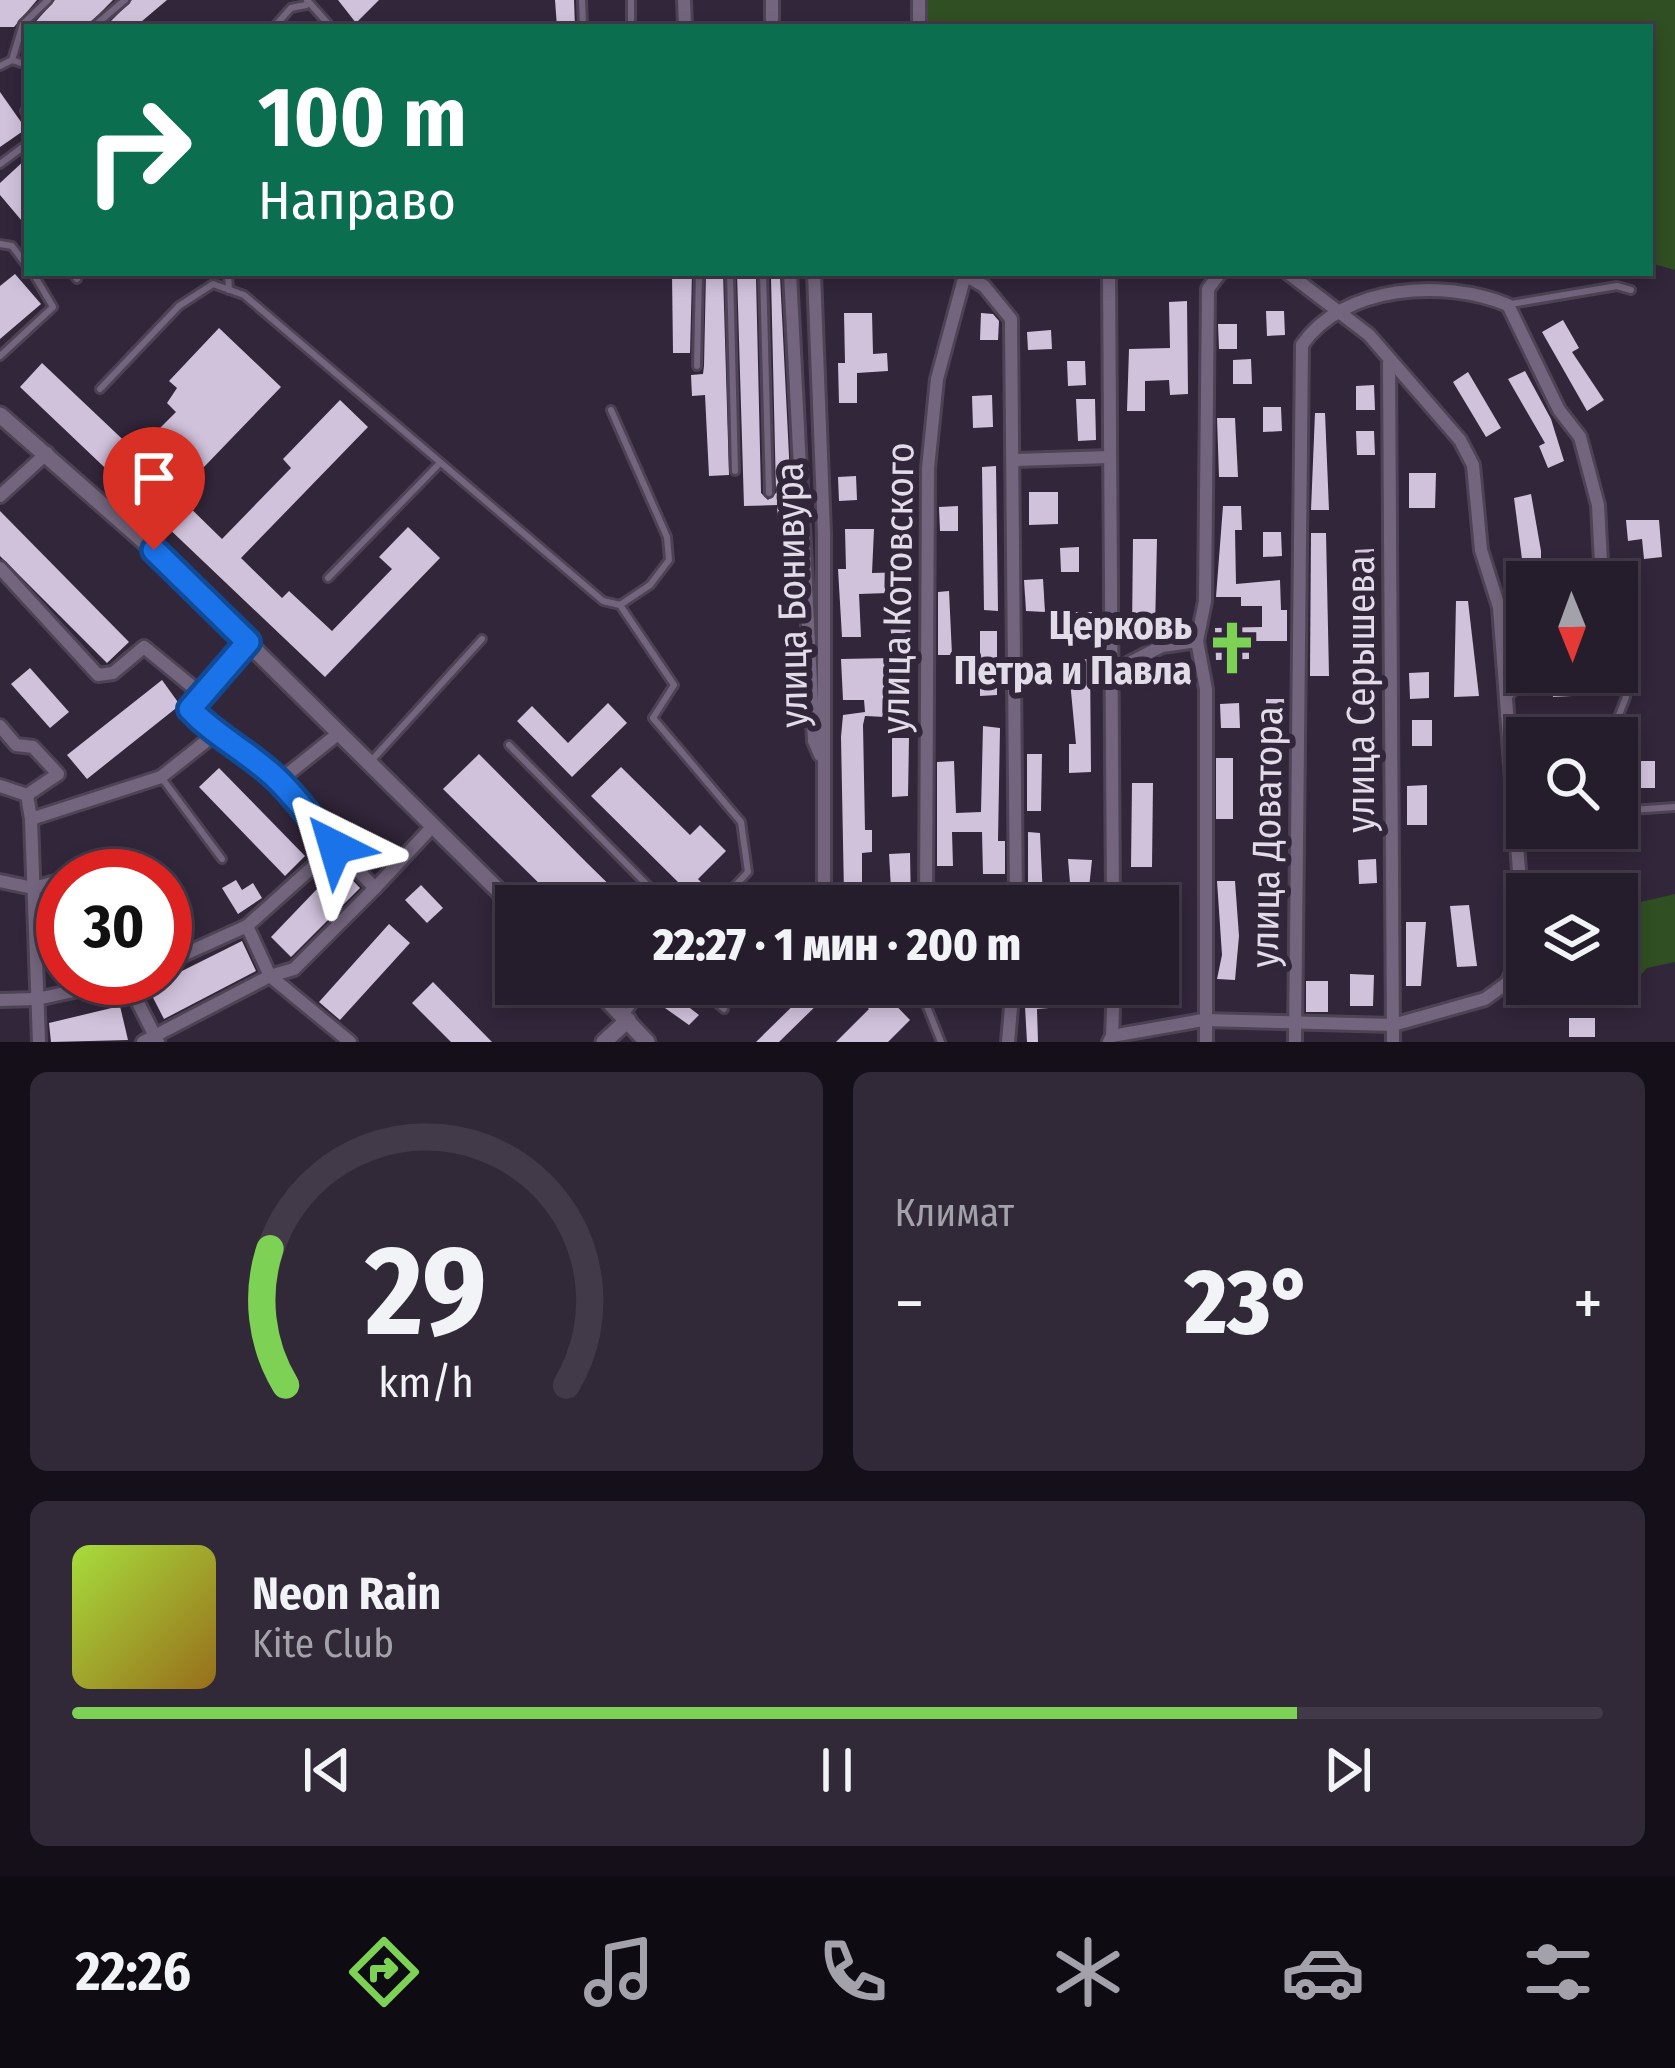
<!DOCTYPE html>
<html lang="ru">
<meta charset="utf-8">
<style>
:root{--surface:#251c2c;--page:#312938;--text:#f1f3f6;--muted:#a3a1a9;--line:#423a48;--accent:#7dd154}
body{margin:0;font-family:"Fira Sans Condensed",sans-serif;background:var(--page);color:var(--text);height:100vh;display:flex;flex-direction:column;font-size:45px;white-space:nowrap}
*{box-sizing:border-box;margin:0}
p{font-size:39px;color:var(--muted)}
.icon{flex:none;width:66px;height:66px;fill:none;stroke:currentColor;stroke-width:2;stroke-linecap:round;stroke-linejoin:round}
.map{position:relative;height:1042px;overflow:hidden}
.sheet{display:flex;flex-direction:column;gap:30px;padding:30px;background:#140f18;flex:1}
.sheet>*{flex:none}
.hud{position:absolute;left:24px;top:24px;width:1629px;height:252px;border-radius:0px;box-shadow:0 6px 18px #0003,0 0 0 3px var(--line);background:#0b6e4f;color:#fff;overflow:hidden}
.needle{width:78px;rotate:179deg}
.fabs{position:absolute;left:1506px;top:561px;display:grid;gap:24px}
.fabs a{display:grid;place-items:center;width:132px;height:132px;border-radius:0px;background:var(--surface);box-shadow:0 6px 18px #0003,0 0 0 3px var(--line);font-size:60px}
.speed{position:absolute;left:36px;top:849px;display:flex;gap:24px;font-size:60px;font-weight:700;text-align:center}
.speed>*{display:grid;place-content:center;width:156px;height:156px;border-radius:50%;background:var(--surface);box-shadow:0 6px 18px #0003,0 0 0 3px var(--line);line-height:1}
.speed .limit{border:18px solid #d22;background:#fff;color:#111}
.pin{position:absolute;display:grid;place-items:center;width:102px;height:102px;color:#fff;margin:-123px -51px;border-radius:50% 50% 50% 0;rotate:-45deg;box-shadow:0 0 12px #0007}
.pin .icon{rotate:45deg}
.me{position:absolute;width:132px;margin:-66px;rotate:320deg;stroke-linejoin:round;filter:drop-shadow(0 0 9px #0008)}
.turn{display:flex;align-items:center;gap:42px;height:252px;padding:0 36px;font-size:54px}
.turn .icon{width:156px;height:156px;stroke-width:2.5}
.turn b{display:block;font-size:84px;line-height:102px}
.big{font-size:90px;font-weight:800;line-height:1.1}
.sheet .tile{flex:1;display:flex;flex-direction:column;justify-content:center;gap:18px;min-width:0;padding:0 42px;border-radius:18px;background:var(--page)}
.sheet .dial{align-items:center;gap:0}
.dial svg{height:312px;overflow:visible;fill:none;stroke:var(--line);stroke-width:7;stroke-linecap:round;text-anchor:middle}
.dial text{fill:var(--text);stroke:none}
.song{display:flex;align-items:center;gap:36px}
.cover{width:144px;height:144px;border-radius:18px;background:linear-gradient(135deg,hsl(80 70% 55%),hsl(40 70% 35%))}
.played{height:12px;border-radius:6px;background:linear-gradient(90deg,var(--accent) 80%,var(--line) 80%)}
.keys{display:flex;justify-content:space-around;direction:ltr}
.heat{display:flex;justify-content:space-between;align-items:center;font-size:66px;direction:ltr}
.sheet .tiles{flex:1;display:grid;gap:30px;grid-template-columns:1fr 1fr}
.tile:last-child{grid-column:span 2}
.trip{position:absolute;left:495px;top:885px;width:684px;height:120px;border-radius:0px;background:var(--surface);box-shadow:0 6px 18px #0003,0 0 0 3px var(--line);font-weight:800;line-height:120px;text-align:center}
.menu{display:flex;height:192px;justify-content:space-around;align-items:center;background:#0f0b12;color:var(--muted)}
.menu .icon{width:84px;height:84px}
.menu .current{color:var(--accent)}
.menu b{font-size:54px;color:var(--text)}
.map>svg:first-child{display:block}
.green{fill:#304f22}
.building{fill:#d1c2dc}
.lines{fill:none;stroke-linecap:round;stroke-linejoin:round}
.service-casing{stroke:#4d4355;stroke-width:12}
.minor-casing{stroke:#4d4355;stroke-width:18}
.tertiary-casing{stroke:#4d4355;stroke-width:21}
.service{stroke:#73657d;stroke-width:6}
.minor{stroke:#73657d;stroke-width:12}
.tertiary{stroke:#73657d;stroke-width:15}
.route-casing{stroke:#114b97;stroke-width:30}
.route{stroke:#1a73e8;stroke-width:21}
.labels{text-anchor:middle;dominant-baseline:central;stroke-width:12;stroke-linejoin:round;paint-order:stroke}
.street-label{font-size:39px;fill:#e2dbe8;stroke:#31263a}
.poi-label{font-size:39px;font-weight:bold;fill:#e2dbe8;stroke:#31263a;text-anchor:end}
</style>
<div class="map">
<svg width="1675" height="1042" viewBox="0 0 1675 1042">
<rect width="100%" height="100%" fill="#31263a"/>
<g class="green">
<polygon points="923,0 1675,0 1675,270 1650,263 1650,27 925,27"/>
<polygon points="1675,894 1675,962 1647,968 1629,987 1636,903"/>
</g>
<g class="building">
<polygon points="0,0 37,0 14,27 0,27"/>
<polygon points="55,0 113,0 86,27 31,27"/>
<polygon points="132,0 167,0 135,27 105,27"/>
<polygon points="338,0 379,0 356,23"/>
<polygon points="555,0 574,0 575,27 557,27"/>
<polygon points="0,92 26,129 0,147"/>
<polygon points="27,158 27,227 0,195 0,183"/>
<polygon points="672,273 692,273 690,353 673,353"/>
<polygon points="706,273 723,273 729,475 709,476 705,395 692,396 691,375 703,374 704,366"/>
<polygon points="737,273 756,278 761,493 768,500 776,493 771,277 780,276 793,536 779,536 777,505 744,506"/>
<polygon points="15,274 41,304 0,339 0,286"/>
<polygon points="1187,301 1188,394 1170,395 1169,380 1145,381 1145,411 1127,411 1129,349 1170,348 1169,302"/>
<polygon points="1266,311 1284,311 1285,335 1267,336"/>
<polygon points="844,313 872,313 873,354 887,353 888,371 857,373 857,403 839,403 838,363 845,363"/>
<polygon points="981,313 993,314 999,321 998,340 980,340"/>
<polygon points="1563,320 1579,348 1572,352 1604,400 1587,411 1542,332"/>
<polygon points="1218,324 1237,324 1237,349 1219,349"/>
<polygon points="219,328 281,387 177,495 222,539 291,468 283,459 340,400 368,427 241,558 282,598 289,591 332,631 392,569 379,557 408,527 440,558 325,677 20,387 42,363 136,452 176,412 167,403 177,388 169,381"/>
<polygon points="1051,330 1052,349 1028,350 1027,332"/>
<polygon points="1251,359 1252,384 1233,384 1233,360"/>
<polygon points="1067,361 1085,361 1086,385 1068,386"/>
<polygon points="1525,371 1551,419 1564,461 1548,468 1539,446 1545,443 1508,379"/>
<polygon points="1468,372 1501,428 1486,437 1453,382"/>
<polygon points="1374,385 1375,410 1356,410 1356,386"/>
<polygon points="992,395 993,427 973,428 972,396"/>
<polygon points="1076,399 1095,399 1096,440 1078,441"/>
<polygon points="1263,407 1281,407 1282,431 1263,432"/>
<polygon points="1315,413 1325,413 1329,510 1311,510"/>
<polygon points="1217,418 1235,418 1238,477 1219,477"/>
<polygon points="1356,431 1374,431 1375,455 1357,455"/>
<polygon points="996,466 998,611 984,610 982,467"/>
<polygon points="1409,473 1436,473 1435,508 1409,508"/>
<polygon points="856,476 857,500 839,501 838,477"/>
<polygon points="1029,492 1058,492 1058,524 1029,525"/>
<polygon points="1531,494 1541,551 1541,582 1525,582 1514,498"/>
<polygon points="958,506 958,531 940,531 939,507"/>
<polygon points="1223,506 1241,506 1242,530 1235,530 1236,584 1280,580 1281,610 1287,610 1287,641 1249,641 1249,659 1216,660 1215,628 1262,627 1262,606 1241,606 1241,597 1216,597"/>
<polygon points="0,511 129,642 107,663 0,556"/>
<polygon points="1626,520 1659,520 1662,557 1644,559 1642,539 1628,541"/>
<polygon points="845,529 874,529 872,573 910,572 912,594 906,718 865,716 863,725 865,830 872,830 872,852 862,853 862,893 844,894 841,737 843,715 865,712 864,700 843,700 841,659 891,658 891,633 888,593 859,594 861,637 842,637 838,569 846,569"/>
<polygon points="1263,532 1281,532 1282,556 1263,557"/>
<polygon points="1311,533 1326,533 1329,676 1310,676"/>
<polygon points="1133,539 1157,539 1155,630 1132,630"/>
<polygon points="1079,547 1079,572 1061,572 1060,548"/>
<polygon points="1374,549 1374,574 1356,574 1355,550"/>
<polygon points="1043,579 1045,612 1026,611 1024,580"/>
<polygon points="949,591 952,655 938,655 938,592"/>
<polygon points="1374,597 1375,622 1356,622 1355,598"/>
<polygon points="1456,601 1468,601 1479,696 1454,697"/>
<polygon points="1074,612 1092,612 1093,636 1075,636"/>
<polygon points="980,631 997,631 997,695 980,696"/>
<polygon points="1090,659 1091,772 1069,773 1069,744 1076,744 1068,660"/>
<polygon points="30,668 69,712 50,728 11,684"/>
<polygon points="1429,672 1429,698 1410,699 1409,673"/>
<polygon points="1550,672 1570,672 1572,696 1553,697"/>
<polygon points="162,680 180,705 87,779 67,755"/>
<polygon points="1266,699 1284,699 1285,723 1266,723"/>
<polygon points="608,703 627,723 572,777 517,721 532,706 568,743"/>
<polygon points="1239,703 1240,728 1221,728 1220,704"/>
<rect x="1412" y="720" width="20" height="26"/>
<polygon points="983,726 1000,728 998,841 1005,841 1005,874 983,874 982,832 952,832 953,866 937,866 937,762 954,761 956,813 981,812"/>
<polygon points="892,738 909,738 908,796 892,797"/>
<polygon points="479,754 586,862 631,906 588,906 565,883 552,896 443,789"/>
<polygon points="1027,754 1042,754 1041,811 1027,811"/>
<polygon points="1355,754 1373,754 1374,778 1355,779"/>
<rect x="1216" y="758" width="17" height="61"/>
<rect x="1635" y="761" width="20" height="27"/>
<polygon points="621,767 690,835 700,825 726,851 698,879 709,890 698,901 687,890 679,898 671,890 678,882 591,796"/>
<polygon points="219,768 305,856 285,876 199,787"/>
<polygon points="1132,783 1153,783 1152,867 1131,867"/>
<polygon points="1284,785 1284,810 1266,810 1265,786"/>
<polygon points="1427,785 1427,825 1407,825 1407,786"/>
<polygon points="1357,804 1376,804 1376,828 1358,829"/>
<polygon points="1028,832 1040,833 1043,898 1037,899 1028,899"/>
<polygon points="910,853 911,906 892,906 889,854"/>
<polygon points="1068,859 1092,860 1087,906 1072,906"/>
<polygon points="1376,859 1377,883 1359,884 1358,860"/>
<polygon points="339,866 360,888 291,957 271,937"/>
<rect x="1560" y="873" width="26" height="20"/>
<polygon points="236,880 242,890 253,883 262,898 238,914 222,888"/>
<polygon points="1217,881 1235,881 1239,936 1235,980 1217,979 1222,955"/>
<polygon points="421,885 443,908 427,923 405,900"/>
<polygon points="1278,904 1279,929 1260,929 1260,905"/>
<polygon points="1469,905 1477,966 1457,967 1450,906"/>
<polygon points="1406,922 1426,922 1421,986 1406,986"/>
<polygon points="389,924 410,943 340,1020 319,1002"/>
<polygon points="242,941 256,971 164,1019 148,988"/>
<polygon points="1350,974 1374,975 1373,1006 1350,1006"/>
<rect x="1306" y="981" width="22" height="31"/>
<polygon points="433,982 492,1042 451,1042 412,1003"/>
<polygon points="659,984 699,1015 689,1025 648,996"/>
<polygon points="815,984 827,995 779,1042 756,1042"/>
<polygon points="875,984 910,1020 888,1042 836,1042 869,1009 859,1000"/>
<polygon points="1048,988 1049,1008 1037,1009 1038,1042 1027,1042 1024,989"/>
<polygon points="120,1006 128,1040 51,1042 49,1023"/>
<rect x="1569" y="1018" width="26" height="19"/>
</g>
<g class="lines">
<defs>
<g id="service">
<polyline points="307,0 331,27"/>
<polyline points="582,0 583,27"/>
<polyline points="631,0 631,27"/>
<polyline points="93,27 125,0"/>
<polyline points="274,27 291,8 306,5"/>
<polyline points="12,60 27,65"/>
<polyline points="0,66 12,60 23,24 48,0"/>
<polyline points="25,111 27,114"/>
<polyline points="0,164 27,144"/>
<polyline points="0,244 12,246 27,266"/>
<polyline points="72,273 77,279"/>
<polyline points="228,273 229,290"/>
<polyline points="730,273 735,471"/>
<polyline points="763,273 769,493"/>
<polyline points="1511,304 1617,286 1631,290"/>
<polyline points="0,356 53,307 33,273"/>
<polyline points="697,366 699,273"/>
<polyline points="100,389 179,306 213,284 244,295 603,601 620,605 674,685 653,718 741,822 748,872 716,906"/>
<polyline points="611,410 667,537 669,560 650,585 620,605"/>
<polyline points="328,578 439,464"/>
<polyline points="1610,738 1626,697 1617,652"/>
<polyline points="509,745 668,906"/>
<polyline points="372,760 482,639"/>
<polyline points="161,777 222,859"/>
<polyline points="1617,811 1675,807"/>
<polyline points="1617,828 1618,831"/>
<polyline points="695,984 724,1009"/>
<polyline points="918,984 941,1042"/>
<polyline points="627,1013 647,984"/>
</g>
<g id="minor">
<polyline points="684,0 685,27"/>
<polyline points="772,0 772,27"/>
<polyline points="919,0 919,27"/>
<polyline points="790,273 814,741 820,755"/>
<polyline points="814,273 824,533 824,906"/>
<polyline points="1109,273 1113,906"/>
<polyline points="965,275 984,286 1011,319 1016,906"/>
<polyline points="1389,363 1393,1042"/>
<polyline points="1013,460 1110,457"/>
<polyline points="0,496 47,453"/>
<path d="M0,568l98,107 15,-2 31,-26 56,46 -10,16c26,29 60,43 89,72 20,20 37,44 56,66"/>
<polyline points="1499,607 1527,623"/>
<polyline points="1112,672 1162,646 1197,641"/>
<polyline points="200,693 248,642"/>
<polyline points="1507,695 1527,665"/>
<polyline points="0,726 16,745 33,747 58,774 27,795 31,819"/>
<polyline points="279,781 339,733"/>
<polyline points="0,786 27,795"/>
<polyline points="80,876 114,867"/>
<polyline points="0,881 33,888 63,880"/>
<polyline points="926,906 928,468 937,379 965,275"/>
<polyline points="247,926 270,976 350,1042"/>
<polyline points="165,963 247,926 335,847 375,888 433,826"/>
<polyline points="127,981 158,1042"/>
<polyline points="0,1000 37,999 133,978"/>
<polyline points="1112,1036 1114,984"/>
<polyline points="39,1042 31,819 161,777 214,735"/>
<polyline points="143,1042 270,976 294,969 375,888"/>
<polyline points="1008,1042 1013,984"/>
<polyline points="1109,1042 1112,1036 1203,1020 1393,1025 1485,999 1507,983 1517,962 1522,910 1499,607 1481,550 1473,465 1460,440 1369,335 1288,273"/>
<polyline points="1206,1042 1206,689 1197,641 1205,601 1208,289 1220,273"/>
<path d="M1295,1042l7,-697c41,-60 142,-67 206,-40l51,105 21,27 18,68 4,77"/>
</g>
<g id="tertiary">
<polyline points="0,415 154,550 516,908"/>
<polyline points="592,984 647,1042"/>
<polyline points="604,1042 628,1020"/>
</g>
</defs>
<use href="#service" class="service-casing"/>
<use href="#minor" class="minor-casing"/>
<use href="#tertiary" class="tertiary-casing"/>
<use href="#service" class="service"/>
<use href="#minor" class="minor"/>
<use href="#tertiary" class="tertiary"/>
</g>
<g class="lines">
<defs>
<path id="route" d="M154,550l94,92 -58,67c27,29 60,43 89,72 20,20 37,44 56,66"/>
</defs>
<use href="#route" class="route-casing"/>
<use href="#route" class="route"/>
</g>
<defs>
<symbol id="church-bare" viewBox="-9 -9 18 18"><path d="M-1.2-6h2.4v3.5h3.3v2.4h-3.3V6h-2.4V-.1h-3.3v-2.4h3.3Z" fill="#7dd154" stroke="#31263a" stroke-width="2.5" paint-order="stroke"/></symbol>
</defs>
<g fill-rule="evenodd">
<use href="#church-bare" x="1194" y="610" width="76" height="76"/>
</g>
<g class="labels">
<g class="street-label">
<text transform="translate(898 588) rotate(-89)">улица Котовского</text>
<text transform="translate(792 595) rotate(-91)">улица Бонивура</text>
<text transform="translate(1361 694) rotate(-90)">улица Серышева</text>
<text transform="translate(1267 837) rotate(-89)">улица Доватора</text>
</g>
<g class="poi-label">
<text x="1192" y="626">Церковь<tspan x="1192" dy="45">Петра и Павла</tspan></text>
</g>
</g>
</svg>
<div class="fabs">
<a><svg class="needle" viewBox="-14 -14 28 28"><path d="M0-13l5 13h-10z" fill="#e53935"/><path d="M0 13l5-13h-10z" fill="#a3a1a9"/></svg></a>
<a><svg class="icon" aria-label="search" viewBox="0 0 24 24"><circle cx="10" cy="10" r="6"/><path d="M15 15l6 6"/></svg></a>
<a><svg class="icon" aria-label="layers" viewBox="0 0 24 24"><path d="M12 4l9 5-9 5-9-5zM3 14l9 5 9-5"/></svg></a>
</div>
<div class="speed"><div class="limit">30</div></div>
<div class="pin" style="left:154px;top:550px;background:#d93025"><svg class="icon" aria-label="arrive" viewBox="0 0 24 24"><path d="M6 21V4h12l-3 4 3 4H6"/></svg></div>
<svg class="me" style="left:335px;top:847px" viewBox="-20 -20 40 40"><path d="M0-17L14 15 0 8-14 15z" fill="#1a73e8" stroke="#fff" stroke-width="4"/></svg>
<div class="trip">22:27 · 1 мин · 200 m</div>
<div class="hud">
<div class="turn"><svg class="icon" aria-label="right" viewBox="0 0 24 24"><path d="M7 20v-9h11M14 6l5 5-5 5"/></svg><div><b>100 m</b>Направо</div></div>
</div>
</div>
<section class="sheet">
<div class="tiles">
<div class="tile dial"><svg viewBox="0 0 100 80">
<path d="M14 69A42 42 0 1 1 86 69"/>
<path d="M14 69A42 42 0 0 1 10 34" stroke="#7dd154"/>
<text x="50" y="56" font-size="32" font-weight="700">29</text>
<text x="50" y="72" font-size="11">km/h</text>
</svg></div>
<div class="tile"><p>Климат</p>
<div class="heat"><a>−</a><b class="big">23°</b><a>+</a></div>
</div>
<div class="tile">
<div class="song"><i class="cover"></i><div><b>Neon Rain</b><p>Kite Club</p></div></div>
<div class="played"></div>
<div class="keys"><svg class="icon" aria-label="previous" viewBox="0 0 24 24"><path d="M18 5L8 12l10 7zM5 5v14"/></svg><svg class="icon" aria-label="pause" viewBox="0 0 24 24"><path d="M8 5v14M16 5v14"/></svg><svg class="icon" aria-label="next" viewBox="0 0 24 24"><path d="M6 5l10 7-10 7zM19 5v14"/></svg></div>
</div>
</div>
</section>
<nav class="menu">
<b>22:26</b>
<svg class="icon current" aria-label="directions" viewBox="0 0 24 24"><path d="M12 3l9 9-9 9-9-9zM9 14v-3h6M13 9l2 2-2 2"/></svg>
<svg class="icon" aria-label="music" viewBox="0 0 24 24"><path d="M9 18V5l10-2v13"/><circle cx="6" cy="18" r="3"/><circle cx="16" cy="16" r="3"/></svg>
<svg class="icon" aria-label="phone" viewBox="0 0 24 24"><path d="M5 4h4l2 5-3 2q2 4 5 5l2-3 5 2v4C11 20 4 13 5 4z"/></svg>
<svg class="icon" aria-label="climate" viewBox="0 0 24 24"><path d="M12 3v18M4 7l16 10M4 17L20 7"/></svg>
<svg class="icon" aria-label="car" viewBox="0 0 24 24"><path d="M5 17H2v-5l4-1 3-4h7l3 4 3 1v5h-3M9 17h6M6 11h13"/><circle cx="7" cy="17" r="2"/><circle cx="17" cy="17" r="2"/></svg>
<svg class="icon" aria-label="filters" viewBox="0 0 24 24"><path d="M4 7h16M4 17h16"/><circle cx="9" cy="7" r="2"/><circle cx="15" cy="17" r="2"/></svg>
</nav>
